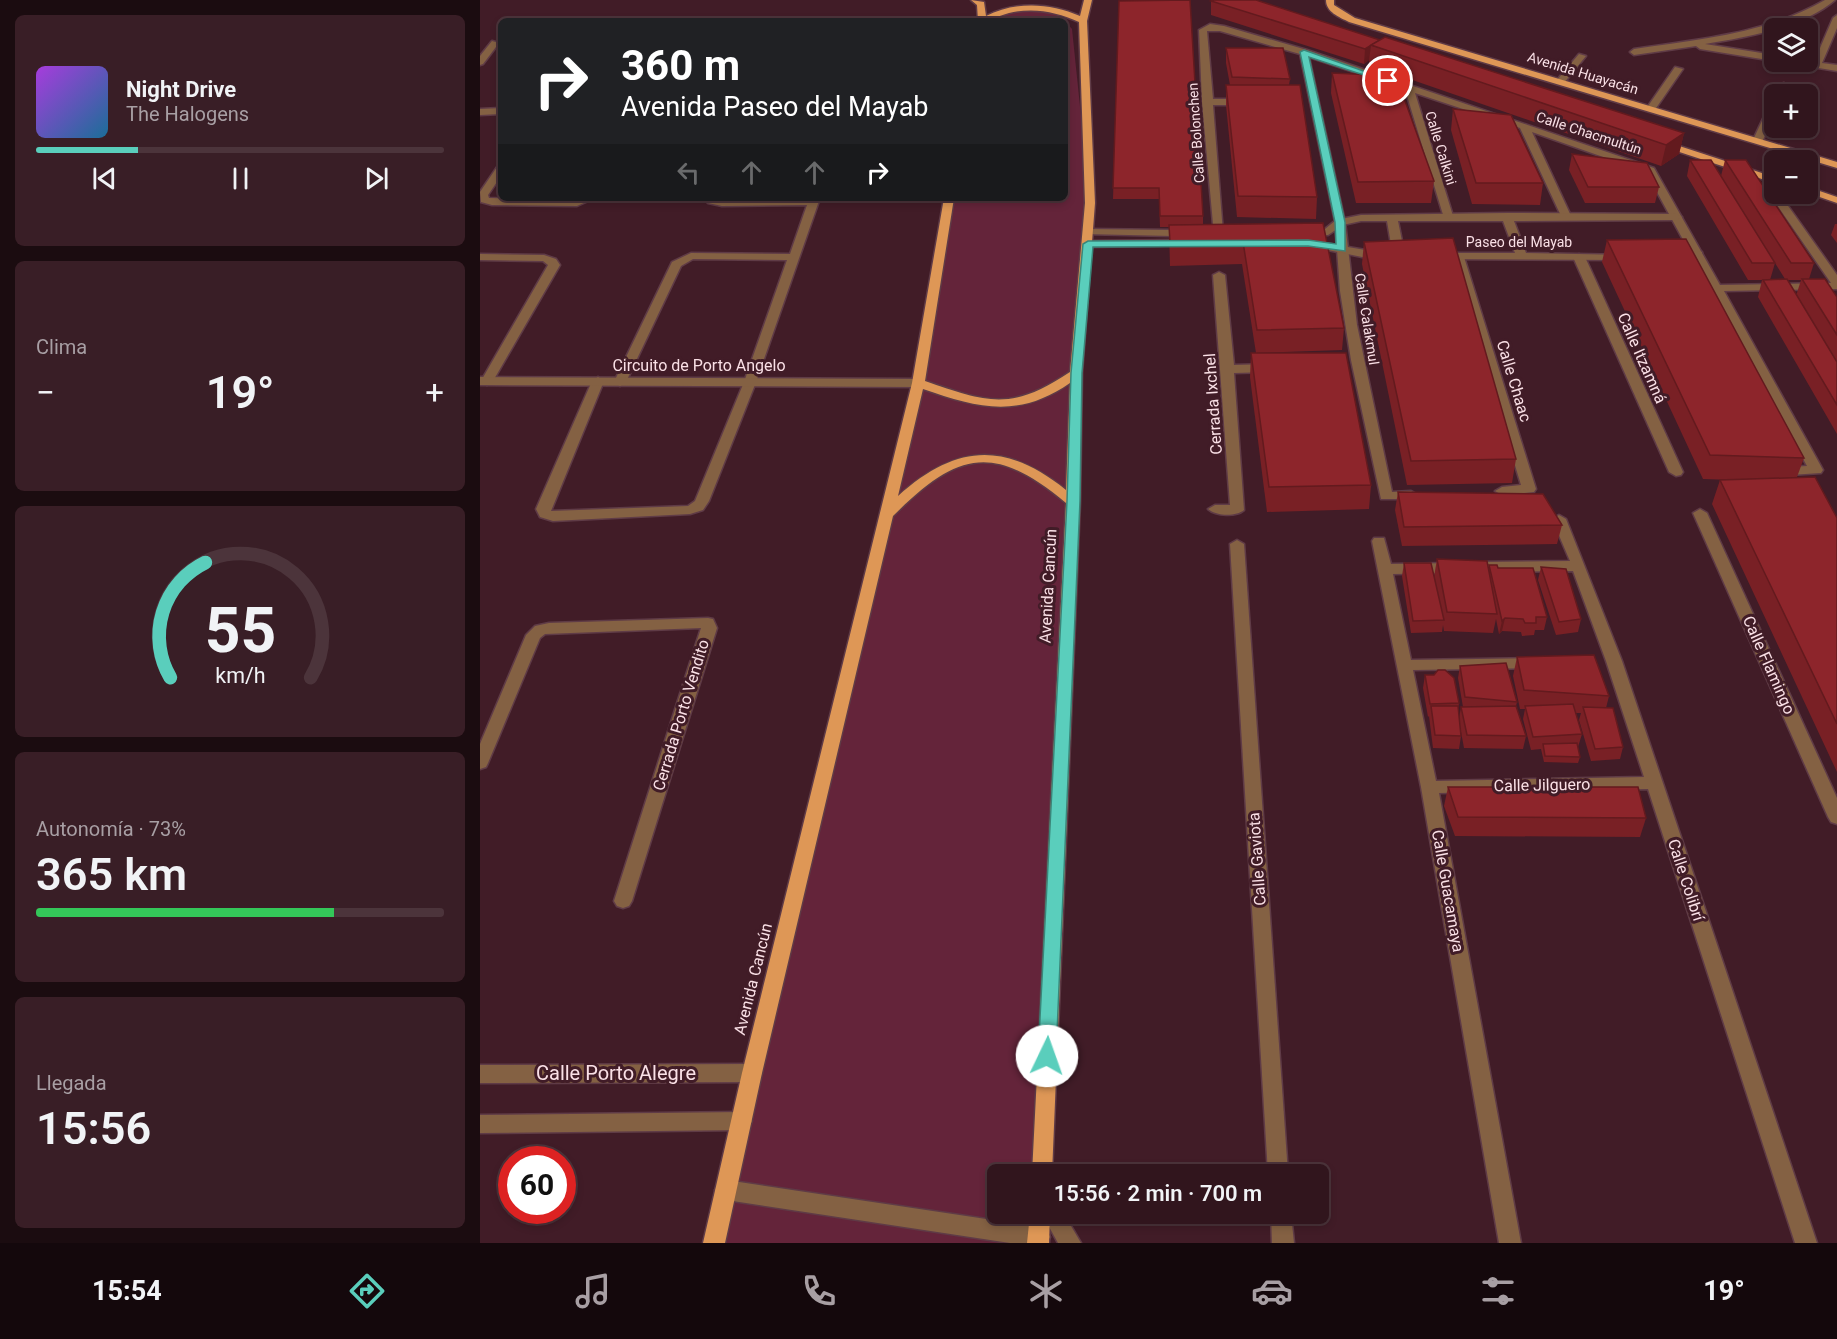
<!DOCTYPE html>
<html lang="es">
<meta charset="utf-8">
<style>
:root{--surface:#31151d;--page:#391e26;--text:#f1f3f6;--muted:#a89fa4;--line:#4c343b;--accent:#5acebc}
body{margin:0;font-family:Roboto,sans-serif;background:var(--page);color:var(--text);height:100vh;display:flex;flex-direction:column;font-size:22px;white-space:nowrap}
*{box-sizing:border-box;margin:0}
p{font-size:20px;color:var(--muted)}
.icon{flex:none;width:33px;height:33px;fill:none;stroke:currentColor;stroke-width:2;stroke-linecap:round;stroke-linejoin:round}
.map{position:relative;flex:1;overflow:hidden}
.panel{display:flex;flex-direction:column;gap:15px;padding:15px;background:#1b0c10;width:480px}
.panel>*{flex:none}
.hud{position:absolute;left:18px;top:18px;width:570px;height:183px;border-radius:9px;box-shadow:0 3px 9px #0003,0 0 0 2px var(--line);background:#202124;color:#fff;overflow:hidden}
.controls{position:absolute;left:1284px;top:18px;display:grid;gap:12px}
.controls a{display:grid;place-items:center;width:54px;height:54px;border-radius:9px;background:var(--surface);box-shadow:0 3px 9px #0003,0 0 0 2px var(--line);font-size:30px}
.speed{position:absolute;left:18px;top:1146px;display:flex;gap:12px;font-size:30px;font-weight:700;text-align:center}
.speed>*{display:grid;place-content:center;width:78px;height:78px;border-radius:50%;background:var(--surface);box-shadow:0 3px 9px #0003,0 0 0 2px var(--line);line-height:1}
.speed .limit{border:9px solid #d22;background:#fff;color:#111}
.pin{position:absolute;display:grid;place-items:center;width:51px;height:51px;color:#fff;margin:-26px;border:3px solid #fff;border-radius:50%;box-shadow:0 2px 6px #0007}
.me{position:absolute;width:66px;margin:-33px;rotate:3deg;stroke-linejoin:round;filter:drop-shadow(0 0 4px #0008)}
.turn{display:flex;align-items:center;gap:21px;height:126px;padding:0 24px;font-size:27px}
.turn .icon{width:78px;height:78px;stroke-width:2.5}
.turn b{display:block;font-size:42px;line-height:51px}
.lanes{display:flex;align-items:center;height:57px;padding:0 24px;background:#0003;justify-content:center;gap:30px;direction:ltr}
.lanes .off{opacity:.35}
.big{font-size:45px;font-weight:600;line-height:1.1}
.panel .tile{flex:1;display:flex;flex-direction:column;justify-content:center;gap:9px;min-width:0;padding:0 21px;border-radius:9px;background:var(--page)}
.panel .dial{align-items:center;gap:0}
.dial svg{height:156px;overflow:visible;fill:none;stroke:var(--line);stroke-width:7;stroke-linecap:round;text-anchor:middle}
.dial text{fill:var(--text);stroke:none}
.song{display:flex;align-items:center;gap:18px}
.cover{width:72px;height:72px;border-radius:9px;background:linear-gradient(135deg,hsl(280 70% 55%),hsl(200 70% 35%))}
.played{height:6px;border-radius:3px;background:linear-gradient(90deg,var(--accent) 25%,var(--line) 25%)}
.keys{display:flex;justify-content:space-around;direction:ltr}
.heat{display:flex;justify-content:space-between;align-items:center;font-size:33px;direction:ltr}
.charge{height:9px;border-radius:4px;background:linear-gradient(90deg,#34c759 73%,var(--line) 0)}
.trip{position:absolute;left:507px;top:1164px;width:342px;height:60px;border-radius:9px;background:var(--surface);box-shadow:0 3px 9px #0003,0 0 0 2px var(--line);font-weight:600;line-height:60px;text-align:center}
.dock{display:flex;height:96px;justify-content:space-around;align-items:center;background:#14080c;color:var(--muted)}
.dock .icon{width:42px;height:42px}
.dock .active{color:var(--accent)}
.dock b{font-size:27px;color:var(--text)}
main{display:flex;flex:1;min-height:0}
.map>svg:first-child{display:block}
.green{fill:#64243a}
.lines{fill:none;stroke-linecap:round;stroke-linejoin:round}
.pedestrian-casing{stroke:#5f3b46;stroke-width:3}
.minor-casing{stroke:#5f3b46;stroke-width:3}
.tertiary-casing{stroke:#5f3b46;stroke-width:3}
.primary-casing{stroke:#5f3b46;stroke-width:3}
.pedestrian{fill:#846143;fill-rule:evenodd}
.minor{fill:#846143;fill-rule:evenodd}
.tertiary{fill:#846143;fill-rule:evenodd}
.primary{fill:#de9756;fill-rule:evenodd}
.wall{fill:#792025;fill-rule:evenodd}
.shaded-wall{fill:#631a1e}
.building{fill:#8d252b;stroke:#631a1e;stroke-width:1.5}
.route{fill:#5acebc;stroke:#3a867a;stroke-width:1.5}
.labels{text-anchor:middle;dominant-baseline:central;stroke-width:6;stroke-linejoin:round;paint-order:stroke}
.far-street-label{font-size:14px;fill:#fae0e6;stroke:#411c27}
.street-label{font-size:16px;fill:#fae0e6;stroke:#411c27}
.near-street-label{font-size:20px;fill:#fae0e6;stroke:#411c27}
</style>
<main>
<section class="panel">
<div class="tile">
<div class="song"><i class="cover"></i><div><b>Night Drive</b><p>The Halogens</p></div></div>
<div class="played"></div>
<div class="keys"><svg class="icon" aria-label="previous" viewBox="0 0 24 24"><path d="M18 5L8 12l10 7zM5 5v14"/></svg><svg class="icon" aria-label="pause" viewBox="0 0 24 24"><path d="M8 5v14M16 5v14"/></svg><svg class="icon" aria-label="next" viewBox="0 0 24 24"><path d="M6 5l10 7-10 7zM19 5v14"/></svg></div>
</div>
<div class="tile"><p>Clima</p>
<div class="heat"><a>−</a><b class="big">19°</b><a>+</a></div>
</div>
<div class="tile dial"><svg viewBox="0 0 100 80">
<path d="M14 69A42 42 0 1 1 86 69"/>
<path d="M14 69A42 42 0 0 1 32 10" stroke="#5acebc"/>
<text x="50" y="56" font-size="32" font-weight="700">55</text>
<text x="50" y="72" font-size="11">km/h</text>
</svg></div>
<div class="tile"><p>Autonomía · 73%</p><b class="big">365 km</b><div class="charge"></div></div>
<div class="tile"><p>Llegada</p><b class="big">15:56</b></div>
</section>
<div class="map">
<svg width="1357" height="1243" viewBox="0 0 1357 1243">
<rect width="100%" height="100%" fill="#411c27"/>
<g class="green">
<polygon points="538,8 573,9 585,21 502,21"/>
<polygon points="585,21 592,29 610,203 562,1174 518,1174 518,1214 560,1214 558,1243 240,1243 442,360 469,198 585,198"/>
</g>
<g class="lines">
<defs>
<polygon id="pedestrian" points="246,1180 559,1227 567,1230 570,1237 567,1243 530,1243 246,1200 239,1197 235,1190 239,1183"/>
<g id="minor">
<path d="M1345,0h10c-31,27 -90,38 -130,44l69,11v6l-74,-12 -4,-3 -62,9 -4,-3 4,-3c66,-10 132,-15 191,-49z"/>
<polygon points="1357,15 1357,28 1342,63 1357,65 1357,71 1314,64 1313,62 1334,62 1353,18"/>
<polygon points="730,24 744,26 827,50 1174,168 1240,285 1351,283 1297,205 1306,203 1357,275 1357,289 1244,291 1343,470 1341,473 1310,475 1303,471 1310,467 1327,466 1166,172 1052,132 1091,216 1090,218 1082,218 1040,128 935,93 973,216 972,218 964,218 925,89 829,57 865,222 877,325 912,492 931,491 938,495 931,499 901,499 871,360 860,291 855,222 820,54 740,31 727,31 733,99 766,99 771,102 766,105 733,105 743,233 742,235 734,235 722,102 719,30"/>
<polygon points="12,41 19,43 3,64 0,65 0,56"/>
<polygon points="1099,54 1106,56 1083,84 1077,84 1077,80"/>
<polygon points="1195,67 1203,69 1174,111 1168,111 1166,109"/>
<polygon points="1304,83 1309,86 1304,94 1296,94 1301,84"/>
<polygon points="1294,103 1294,115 1283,140 1275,142 1273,140 1289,106"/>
<polygon points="21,108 21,114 0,115 0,109"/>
<polygon points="21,166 21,176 8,195 9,198 96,200 115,198 97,206 12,205 1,202 0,192 17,167"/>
<polygon points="224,198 242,200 340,198 276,382 229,501 223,510 210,514 73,521 60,517 56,509 112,381 118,377 124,381 71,511 208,506 215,501 264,382 307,260 213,259 201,266 146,382 140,386 134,382 192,262 211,253 310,254 327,205 242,206 228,203"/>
<polygon points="0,254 64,255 76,259 80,265 13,381 7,385 1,381 68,265 63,261 0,260"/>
<polygon points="978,254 984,257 1056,489 1054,492 1022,495 1015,491 1022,487 1041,485 972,257"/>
<polygon points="1099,254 1105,257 1203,472 1201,475 1196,476 1189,472 1093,257"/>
<path d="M739,272l6,3 9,90 36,-1 6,4 -6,4 -36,1 10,137c-8,7 -28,6 -36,-1l7,-4h15l-17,-230z"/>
<polygon points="1220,509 1227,513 1357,798 1357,824 1351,822 1348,817 1213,513"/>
<polygon points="1079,515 1086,519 1142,661 1337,1243 1315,1243 1168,789 959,793 1041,1243 1019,1243 941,787 892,541 894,538 904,538 911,564 975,563 982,568 975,573 913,574 931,660 1055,658 1060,659 1063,663 1060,667 1055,668 933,670 956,781 1164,777 1126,661 1093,571 999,572 992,567 999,562 1090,561 1072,519"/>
<polygon points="757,540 764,544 808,1174 788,1174 750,544"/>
<polygon points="228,618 233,619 237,628 152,901 149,906 143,908 137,906 134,901 221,628 65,634 60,638 8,763 6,767 0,769 0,744 46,635 55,626 69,623"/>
<polygon points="791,1214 811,1214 814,1243 792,1243"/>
</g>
<g id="tertiary">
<polygon points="1027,213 1197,214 1202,217 1197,220 1034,221 1046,253 1147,255 1149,257 1143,260 960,259 954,256 960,253 1035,253 1023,221 918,221 925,256 919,259 913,256 907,221 881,221 863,225 848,235 824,236 819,233 824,230 845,229 856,220 881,215"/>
<polygon points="608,229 692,230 697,233 692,236 604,234 603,232"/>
<polygon points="710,240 714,241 714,245 608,247 603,244 608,241"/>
<polygon points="827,240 903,253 909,256 903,259 892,259 823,245 822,243"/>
<polygon points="1218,251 1222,252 1222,256 1193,258 1187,255 1193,252"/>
<polygon points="0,377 438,379 444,383 438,387 0,385"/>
<polygon points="272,1064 279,1067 282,1073 279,1079 272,1082 0,1083 0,1065"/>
<polygon points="262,1112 269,1114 272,1121 269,1128 262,1130 0,1133 0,1115"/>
<polygon points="562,1214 584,1214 601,1243 578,1243"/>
</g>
<g id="primary">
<path d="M491,0l13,2 2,14c30,-15 64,-13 94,0l4,-16h8l-5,21 8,182 -13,170 -2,129 -28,672h-20l34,-671c-72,-60 -108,-52 -173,13l-131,557 -37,170h-22l39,-170 170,-690 32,-185h10l-29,183c63,22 87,30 145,-9l15,-169 -6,-181c-22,-10 -45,-15 -70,-9 -11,3 -19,8 -31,8l-1,-16zM590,383l-4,107c-61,-49 -110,-46 -168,6l25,-107c55,19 95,30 147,-6z"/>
<path d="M846,0h8v5l21,13 482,144v6l-488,-146c-10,-5 -23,-10 -23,-22z"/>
<polygon points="1178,141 1184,141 1294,177 1294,183 1178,145"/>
<polygon points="1328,187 1357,197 1357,203 1328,193"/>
<polygon points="550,1214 570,1214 569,1243 547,1243"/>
</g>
</defs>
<use href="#pedestrian" class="pedestrian-casing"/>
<use href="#minor" class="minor-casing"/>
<use href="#tertiary" class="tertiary-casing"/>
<use href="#primary" class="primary-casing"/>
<use href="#pedestrian" class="pedestrian"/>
<use href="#minor" class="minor"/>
<use href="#tertiary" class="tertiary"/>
<use href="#primary" class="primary"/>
</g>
<g class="wall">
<polygon points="639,1 723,216 723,225 843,223 864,328 862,350 776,353 762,264 690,266 689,227 680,227 679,199 633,199"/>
<polygon points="731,1 1204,133 1199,154 1181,166 889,65 889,60 884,64 731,15"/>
<polygon points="746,48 810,79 809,85 837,197 836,219 757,217 746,105 746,85 750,85 746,63"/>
<polygon points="852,73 954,181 951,203 876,203 851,93"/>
<polygon points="973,109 1063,183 1060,205 992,204 971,130"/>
<polygon points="1092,154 1179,187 1175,203 1105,203 1089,170"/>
<path d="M1210,160l31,16 4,-16 89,103 -5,16 28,18v137l-79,-137 4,-17h-14l-61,-104zM1295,263l10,16 -15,1zM1307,280h14l-5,16z"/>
<polygon points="1355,224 1357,224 1357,243 1351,235"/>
<polygon points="1127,240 1324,458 1317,477 1357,518 1357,772 1232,504 1240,480 1254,480 1223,479 1122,262"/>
<polygon points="884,242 1036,459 1032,483 927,485 882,264"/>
<polygon points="771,353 891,485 889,509 787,512 770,377"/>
<polygon points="918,492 1082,525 1077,544 922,546 915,510"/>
<polygon points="957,559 1008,569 1009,565 1018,568 1067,617 1064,630 1055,630 1054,635 1042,636 1041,632 1022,631 1019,634 1016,619 1013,633 964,631 963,625 962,632 931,633 922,576 924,563 954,577"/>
<polygon points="1061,567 1101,619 1098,632 1076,635 1058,580"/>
<polygon points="1037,657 1129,696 1126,708 1143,747 1140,759 1111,761 1099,720 1101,713 1095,713 1102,734 1098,747 1100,757 1098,763 1064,762 1061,749 1051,750 1043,719 1045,709 1040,709 1033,676"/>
<polygon points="980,666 1037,702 1036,706 1046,736 1043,749 984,748 979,721 981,736 979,749 953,748 949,716 948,717 943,688 945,675 979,703 978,709 979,719 981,707 983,707 978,678"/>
<polygon points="968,787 1166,818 1160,837 975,836 964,806"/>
</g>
<g class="shaded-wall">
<polygon points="891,46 889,60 884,64 885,49"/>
<polygon points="1204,133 1199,154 1181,166 1186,145"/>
<polygon points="1025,618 1022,631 1019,634 1022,621"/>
</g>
<g class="building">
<polygon points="710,0 723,216 680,216 679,188 633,188 639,1"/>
<polygon points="734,0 776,0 900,40 885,49 731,1"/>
<polygon points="905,37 1204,133 1186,145 891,45"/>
<polygon points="746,48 803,48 810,79 752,77"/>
<polygon points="852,73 916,76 954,181 878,182"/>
<polygon points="746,85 820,85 837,197 758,196"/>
<polygon points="973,109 1031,115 1063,183 996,183"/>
<polygon points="1092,154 1167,163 1179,187 1108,187"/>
<polygon points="1210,160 1231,160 1295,263 1272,263"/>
<polygon points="1245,160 1266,160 1334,263 1311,263"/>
<polygon points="843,223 864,328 777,330 763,242 690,243 689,225"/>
<polygon points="973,238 1036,459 931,461 884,242"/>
<polygon points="1206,239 1324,458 1230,455 1127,240"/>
<polygon points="1307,279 1357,362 1357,405 1283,280"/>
<polygon points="1322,279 1345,279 1357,297 1357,335"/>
<polygon points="771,353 866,353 891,485 789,487"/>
<polygon points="1335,477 1357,518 1357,724 1240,480"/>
<polygon points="918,492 1063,494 1082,525 924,527"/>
<polygon points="957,559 1007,561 1017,614 967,612"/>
<polygon points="924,563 951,563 964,620 933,621"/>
<polygon points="1009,565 1017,565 1018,568 1053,568 1067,617 1056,617 1056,623 1045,623 1043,619 1025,618 1022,621"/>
<polygon points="1061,567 1086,569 1101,619 1079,622"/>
<polygon points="1114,655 1129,696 1044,690 1037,657"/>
<polygon points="1026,663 1037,702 985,697 980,666"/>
<polygon points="958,670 965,670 974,678 979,703 950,704 945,675 954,675"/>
<polygon points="1093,704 1102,734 1053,737 1045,706"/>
<polygon points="951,706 978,706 981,736 955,735"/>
<polygon points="1036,706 1046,736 987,735 981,707"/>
<polygon points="1103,707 1133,708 1143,747 1115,749"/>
<polygon points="1097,743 1100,757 1065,756 1063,744"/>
<polygon points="968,787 1158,787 1166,818 978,817"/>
</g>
<polygon class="route" points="824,50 912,81 905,82 829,57 865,222 865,251 828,246 613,247 602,373 600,501 576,1056 574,1062 567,1064 561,1062 558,1056 587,501 591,373 603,244 608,241 828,240 856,244 855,222 820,52"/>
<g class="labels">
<g class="far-street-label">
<text transform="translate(1103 73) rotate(17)">Avenida Huayacán</text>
<text transform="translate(716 133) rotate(-94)">Calle Bolonchen</text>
<text transform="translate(1109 133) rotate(18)">Calle Chacmultún</text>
<text transform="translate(961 148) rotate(73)">Calle Calkini</text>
<text x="1039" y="242">Paseo del Mayab</text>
<text transform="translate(887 319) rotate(81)">Calle Calakmul</text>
</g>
<g class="street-label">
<text transform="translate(1162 358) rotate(66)">Calle Itzamná</text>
<text x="219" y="365">Circuito de Porto Angelo</text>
<text transform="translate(1034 381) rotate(73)">Calle Chaac</text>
<text transform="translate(733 404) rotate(-94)">Cerrada Ixchel</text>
<text transform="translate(568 586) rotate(-87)">Avenida Cancún</text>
<text transform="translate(1289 665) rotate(66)">Calle Flamingo</text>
<text transform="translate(201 715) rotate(-73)">Cerrada Porto Vendito</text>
<text transform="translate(1062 785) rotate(-1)">Calle Jilguero</text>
<text transform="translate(777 859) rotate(-94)">Calle Gaviota</text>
<text transform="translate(1206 880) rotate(72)">Calle Colibrí</text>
<text transform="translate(968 891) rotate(80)">Calle Guacamaya</text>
<text transform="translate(273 979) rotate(-76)">Avenida Cancún</text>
</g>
<g class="near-street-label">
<text x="136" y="1073">Calle Porto Alegre</text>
</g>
</g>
</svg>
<div class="controls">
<a><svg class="icon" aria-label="layers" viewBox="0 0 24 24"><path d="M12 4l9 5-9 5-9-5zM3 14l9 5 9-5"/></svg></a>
<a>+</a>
<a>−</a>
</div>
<div class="speed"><div class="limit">60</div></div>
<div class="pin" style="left:908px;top:81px;background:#d93025"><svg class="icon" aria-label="arrive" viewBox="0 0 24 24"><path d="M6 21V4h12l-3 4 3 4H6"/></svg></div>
<svg class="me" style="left:567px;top:1056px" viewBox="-20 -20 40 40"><circle r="19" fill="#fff"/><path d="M0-13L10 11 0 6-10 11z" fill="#5acebc"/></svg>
<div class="trip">15:56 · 2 min · 700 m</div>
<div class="hud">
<div class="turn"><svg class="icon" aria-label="right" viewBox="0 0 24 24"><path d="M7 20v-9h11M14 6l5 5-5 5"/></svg><div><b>360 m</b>Avenida Paseo del Mayab</div></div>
<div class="lanes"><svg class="icon off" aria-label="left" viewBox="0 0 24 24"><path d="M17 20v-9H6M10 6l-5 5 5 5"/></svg><svg class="icon off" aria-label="ahead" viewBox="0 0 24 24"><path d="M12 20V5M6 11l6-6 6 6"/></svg><svg class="icon off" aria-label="ahead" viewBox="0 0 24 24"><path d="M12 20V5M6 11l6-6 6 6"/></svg><svg class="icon" aria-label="right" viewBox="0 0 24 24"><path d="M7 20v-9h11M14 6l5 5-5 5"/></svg></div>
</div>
</div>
</main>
<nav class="dock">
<b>15:54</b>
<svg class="icon active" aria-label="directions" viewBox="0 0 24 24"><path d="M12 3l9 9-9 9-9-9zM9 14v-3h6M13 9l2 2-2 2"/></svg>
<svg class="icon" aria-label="music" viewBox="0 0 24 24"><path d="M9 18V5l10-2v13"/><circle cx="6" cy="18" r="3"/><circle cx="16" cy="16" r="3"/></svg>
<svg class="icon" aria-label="phone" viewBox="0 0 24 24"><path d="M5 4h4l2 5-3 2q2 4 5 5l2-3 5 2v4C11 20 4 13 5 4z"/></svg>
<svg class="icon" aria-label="climate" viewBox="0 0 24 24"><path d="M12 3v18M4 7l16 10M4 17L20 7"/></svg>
<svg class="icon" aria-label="car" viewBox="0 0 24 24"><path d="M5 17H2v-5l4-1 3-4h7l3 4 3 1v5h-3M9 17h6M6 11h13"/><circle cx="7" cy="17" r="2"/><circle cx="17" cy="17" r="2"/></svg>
<svg class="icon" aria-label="filters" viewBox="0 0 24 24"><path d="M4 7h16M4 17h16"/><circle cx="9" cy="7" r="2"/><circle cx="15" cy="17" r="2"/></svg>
<b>19°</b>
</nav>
